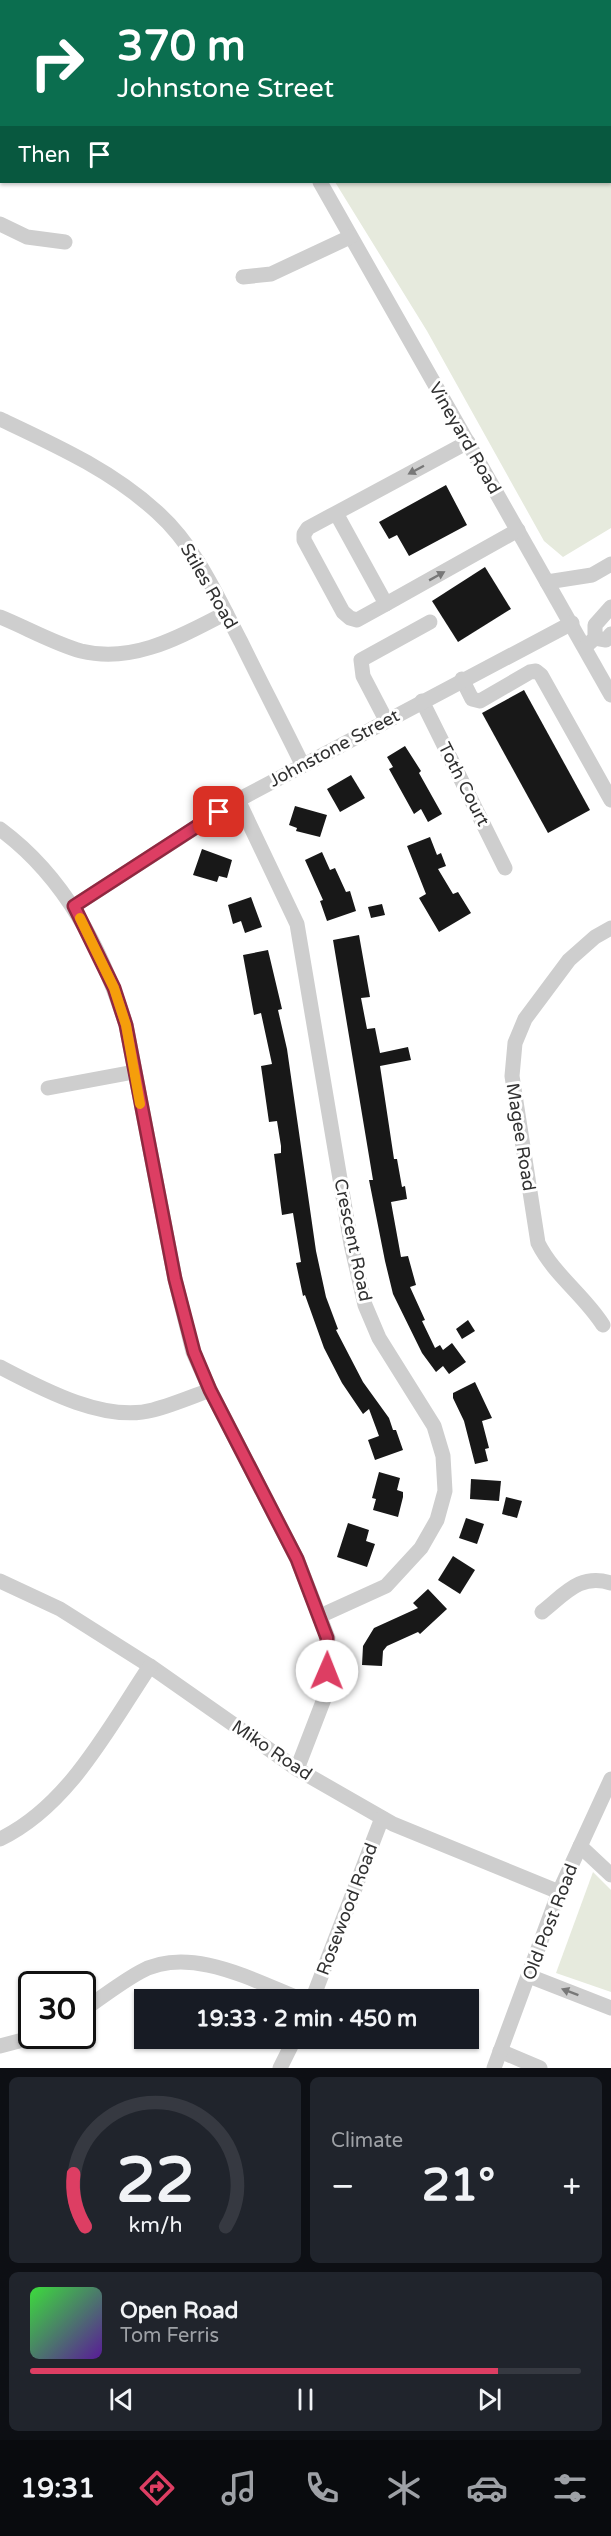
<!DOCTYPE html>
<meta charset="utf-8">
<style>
:root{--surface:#171b24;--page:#20242c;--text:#f1f3f6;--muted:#9ea1a6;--line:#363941;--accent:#dd3e63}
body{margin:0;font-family:"Varela Round",sans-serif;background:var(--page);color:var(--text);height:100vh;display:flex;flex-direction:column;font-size:22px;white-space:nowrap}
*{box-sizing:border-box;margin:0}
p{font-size:20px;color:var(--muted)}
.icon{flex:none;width:33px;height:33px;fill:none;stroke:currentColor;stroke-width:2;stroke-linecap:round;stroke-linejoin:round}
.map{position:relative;height:2068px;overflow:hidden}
.details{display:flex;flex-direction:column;gap:9px;padding:9px;background:#0d0f14;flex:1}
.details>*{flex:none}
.hud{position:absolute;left:0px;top:0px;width:612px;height:183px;box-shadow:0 2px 4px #0004;background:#0b6e4f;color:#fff;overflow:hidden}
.speed{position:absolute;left:18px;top:1971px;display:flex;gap:12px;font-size:30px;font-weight:700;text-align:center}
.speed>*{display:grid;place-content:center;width:78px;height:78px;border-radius:50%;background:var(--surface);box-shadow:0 2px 4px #0004;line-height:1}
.speed .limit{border:3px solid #111;border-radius:9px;background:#fff;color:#111}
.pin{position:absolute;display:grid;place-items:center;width:51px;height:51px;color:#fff;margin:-26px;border-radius:12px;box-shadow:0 3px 9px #0006}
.me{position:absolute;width:66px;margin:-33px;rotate:1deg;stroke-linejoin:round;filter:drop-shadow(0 0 4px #0008)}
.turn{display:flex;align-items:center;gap:21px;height:126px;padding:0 18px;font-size:27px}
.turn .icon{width:78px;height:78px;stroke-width:2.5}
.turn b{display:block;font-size:42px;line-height:51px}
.then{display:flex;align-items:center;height:57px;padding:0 18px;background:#0003;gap:12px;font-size:22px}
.big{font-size:45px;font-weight:800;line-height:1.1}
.details .card{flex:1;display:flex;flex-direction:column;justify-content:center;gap:9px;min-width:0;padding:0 21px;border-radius:9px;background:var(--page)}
.details .dial{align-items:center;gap:0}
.dial svg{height:156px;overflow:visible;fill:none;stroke:var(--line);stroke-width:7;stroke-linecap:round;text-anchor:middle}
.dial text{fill:var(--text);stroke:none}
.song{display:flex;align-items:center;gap:18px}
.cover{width:72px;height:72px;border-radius:9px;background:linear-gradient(135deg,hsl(120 70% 55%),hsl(270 70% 35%))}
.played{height:6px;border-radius:3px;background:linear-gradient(90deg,var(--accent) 85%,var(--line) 85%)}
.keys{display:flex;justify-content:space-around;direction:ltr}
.heat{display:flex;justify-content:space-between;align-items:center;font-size:33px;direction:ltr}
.details .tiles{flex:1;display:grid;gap:9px;grid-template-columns:1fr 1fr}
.card:last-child{grid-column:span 2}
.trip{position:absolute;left:134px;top:1989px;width:345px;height:60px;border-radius:0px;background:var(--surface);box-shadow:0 2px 4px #0004;font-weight:800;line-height:60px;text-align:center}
.dock{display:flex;height:96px;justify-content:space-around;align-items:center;background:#090b0e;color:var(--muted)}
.dock .icon{width:42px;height:42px}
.dock .selected{color:var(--accent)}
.dock b{font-size:27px;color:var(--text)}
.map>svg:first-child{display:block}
.green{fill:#e6eadd}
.building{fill:#181818}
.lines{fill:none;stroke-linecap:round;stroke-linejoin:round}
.minor{stroke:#cecece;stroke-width:15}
.oneway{fill:#787878}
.route-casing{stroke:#902840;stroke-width:15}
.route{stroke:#dd3e63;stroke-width:10}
.slow{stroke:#f59e0b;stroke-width:10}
.labels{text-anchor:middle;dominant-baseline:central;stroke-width:6;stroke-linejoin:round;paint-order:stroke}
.street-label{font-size:18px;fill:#313131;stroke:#fff}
</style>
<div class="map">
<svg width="611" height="2068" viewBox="0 0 611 2068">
<rect width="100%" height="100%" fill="#fff"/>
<g class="green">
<polygon points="233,0 611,0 611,528 563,557 544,541 427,331 335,182 610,182 610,2"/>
<polygon points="593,1872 611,1890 611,1992 556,1973"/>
</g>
<g class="building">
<polygon points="446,485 467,525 409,556 397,535 389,539 379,522"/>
<polygon points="485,567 511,609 458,642 432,601"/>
<polygon points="524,690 590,810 548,833 482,713"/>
<polygon points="405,746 421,771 419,773 442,814 428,822 421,809 414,814 389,769 393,767 387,757"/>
<polygon points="351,775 365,798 340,812 327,789"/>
<polygon points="295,806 327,815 320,837 296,831 297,828 289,825"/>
<polygon points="430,837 437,855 441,853 446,866 438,869 453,894 458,892 471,913 439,932 419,898 426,894 407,846"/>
<polygon points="202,849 232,860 227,878 219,876 217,882 193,875"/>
<polygon points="322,852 330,870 335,868 346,892 350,891 356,911 327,921 320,901 323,900 305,860"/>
<polygon points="251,897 262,927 245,933 241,921 233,924 228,905"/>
<polygon points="382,904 385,915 371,918 368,907"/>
<polygon points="359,935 370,997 361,998 367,1029 375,1028 380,1053 408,1047 411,1060 380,1066 394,1159 397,1159 402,1187 405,1186 407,1199 391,1202 401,1257 408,1256 416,1285 410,1287 425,1320 422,1321 435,1348 440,1345 443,1350 452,1343 466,1362 449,1374 443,1366 436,1372 422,1353 393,1294 385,1261 369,1180 373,1180 333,940"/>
<polygon points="268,950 282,1009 278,1010 287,1049 316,1251 326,1297 338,1329 336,1330 363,1382 389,1418 393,1430 396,1430 403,1450 375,1460 368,1440 379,1436 369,1409 363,1414 342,1383 324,1348 305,1295 303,1296 296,1263 301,1262 293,1213 282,1215 274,1154 281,1153 281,1146 277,1121 269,1122 261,1066 272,1064 261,1013 254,1015 243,955"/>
<polygon points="468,1320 475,1331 462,1339 456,1329"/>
<polygon points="475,1382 492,1418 482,1421 489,1448 485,1449 488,1461 475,1464 464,1421 453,1398 453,1393"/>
<polygon points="379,1472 400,1478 397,1490 403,1492 403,1497 398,1517 373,1510 376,1499 372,1498"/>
<polygon points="471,1479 501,1481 499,1501 470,1499"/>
<polygon points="506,1497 522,1501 517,1518 502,1514"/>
<polygon points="466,1518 484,1524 477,1544 459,1538"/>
<polygon points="348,1523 369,1530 366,1541 375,1544 367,1567 337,1557"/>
<polygon points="453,1556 475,1570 460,1594 438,1580"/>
<polygon points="428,1589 447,1609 420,1634 418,1632 387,1646 383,1651 382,1666 362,1665 363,1646 374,1628 418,1608 413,1603"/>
</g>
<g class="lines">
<g class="minor">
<polyline points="221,0 221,2"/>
<polyline points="320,182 611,695"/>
<polyline points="0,224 27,237 65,242"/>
<polyline points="243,277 271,274 350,237"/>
<path d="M0,419c55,26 111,51 157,93 39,35 60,84 84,130 20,41 41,81 61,122"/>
<polyline points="336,513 386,604 357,620 350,618 343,612 304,540 304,534 308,528 336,513 468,442"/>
<polyline points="547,582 592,575 611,564"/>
<polyline points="386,604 518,530"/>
<path d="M0,617c25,10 55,27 81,34 53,13 100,-15 145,-38"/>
<polyline points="595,638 606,640 611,634"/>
<polyline points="585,647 595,638 595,625 611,607"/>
<polyline points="462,679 472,699 480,701 530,672 536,671 541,675 611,800"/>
<polyline points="422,701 505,868"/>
<polyline points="386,720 363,676 361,660 430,622"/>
<polyline points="238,800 297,924 351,1244 365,1305 379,1338 434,1426 443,1456 445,1491 437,1520 421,1548 386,1586 320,1616"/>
<path d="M0,829c65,48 102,120 126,196l49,254 18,73 17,38 87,169 31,79 -4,61 -27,70"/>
<polyline points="74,906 238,800 572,623"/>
<polyline points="48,1088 134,1072"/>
<path d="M603,1325c-19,-30 -49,-50 -65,-82l-26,-167 3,-33 10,-24 44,-59 26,-23 16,-9"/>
<path d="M0,1367c42,22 105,56 153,43 19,-5 38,-13 57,-20"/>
<polyline points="0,1581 60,1609 150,1666 297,1769 393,1824 559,1892"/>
<path d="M542,1612c23,-18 38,-39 69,-29"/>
<path d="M0,1839c69,-33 109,-112 150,-173"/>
<polyline points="580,1846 611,1875"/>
<polyline points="529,1976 611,2008"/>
<polyline points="312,2000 382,1818"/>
<path d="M82,2011c19,-13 38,-28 58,-39 50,-28 116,10 163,28"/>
<polyline points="0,2046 38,2036"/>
<polyline points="500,2051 540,2068"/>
<polyline points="280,2068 295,2038"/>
<polyline points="494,2068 559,1892 611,1779"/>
</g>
</g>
<defs><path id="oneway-solid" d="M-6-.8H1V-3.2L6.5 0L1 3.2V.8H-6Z" transform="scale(1.5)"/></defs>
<g class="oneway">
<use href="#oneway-solid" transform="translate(416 470) rotate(152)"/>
<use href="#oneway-solid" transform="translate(437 576) rotate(-29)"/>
<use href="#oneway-solid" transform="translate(570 1992) rotate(-159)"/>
</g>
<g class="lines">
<defs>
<polyline id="route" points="219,812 74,906 114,988 126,1025 175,1279 194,1352 210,1390 297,1559 327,1638 327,1671"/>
</defs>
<use href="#route" class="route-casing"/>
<use href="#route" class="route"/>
<polyline class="slow" points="80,918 114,988 126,1025 140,1104"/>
</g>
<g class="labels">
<g class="street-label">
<text transform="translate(465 438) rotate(60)">Vineyard Road</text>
<text transform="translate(209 586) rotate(60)">Stiles Road</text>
<text transform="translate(334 748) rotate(-28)">Johnstone Street</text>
<text transform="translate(464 784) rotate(63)">Toth Court</text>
<text transform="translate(521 1137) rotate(81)">Magee Road</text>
<text transform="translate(353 1240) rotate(78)">Crescent Road</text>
<text transform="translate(272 1750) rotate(34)">Miko Road</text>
<text transform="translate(347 1909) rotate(-69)">Rosewood Road</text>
<text transform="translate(550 1922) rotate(-69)">Old Post Road</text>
</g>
</g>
</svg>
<div class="speed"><div class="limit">30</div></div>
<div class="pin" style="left:219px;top:812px;background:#d93025"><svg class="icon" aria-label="arrive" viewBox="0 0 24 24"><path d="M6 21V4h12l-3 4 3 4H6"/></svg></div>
<svg class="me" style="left:327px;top:1671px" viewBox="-20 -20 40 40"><circle r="19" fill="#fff"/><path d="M0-13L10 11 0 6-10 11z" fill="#dd3e63"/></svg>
<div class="trip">19:33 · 2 min · 450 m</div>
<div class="hud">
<div class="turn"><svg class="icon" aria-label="right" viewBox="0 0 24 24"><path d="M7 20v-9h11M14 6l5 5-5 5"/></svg><div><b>370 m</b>Johnstone Street</div></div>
<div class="then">Then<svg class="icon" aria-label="arrive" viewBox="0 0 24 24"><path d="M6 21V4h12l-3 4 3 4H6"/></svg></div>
</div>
</div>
<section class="details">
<div class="tiles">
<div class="card dial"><svg viewBox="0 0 100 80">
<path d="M14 69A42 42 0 1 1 86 69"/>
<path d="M14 69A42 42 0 0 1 8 42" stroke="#dd3e63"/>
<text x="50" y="56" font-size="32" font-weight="700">22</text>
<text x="50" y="72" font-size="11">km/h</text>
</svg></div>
<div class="card"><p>Climate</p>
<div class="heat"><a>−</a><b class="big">21°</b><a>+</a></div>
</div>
<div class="card">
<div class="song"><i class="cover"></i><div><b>Open Road</b><p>Tom Ferris</p></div></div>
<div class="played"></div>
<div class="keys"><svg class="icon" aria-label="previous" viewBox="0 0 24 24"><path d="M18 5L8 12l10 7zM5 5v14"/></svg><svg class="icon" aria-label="pause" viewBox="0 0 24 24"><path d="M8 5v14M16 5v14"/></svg><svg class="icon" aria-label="next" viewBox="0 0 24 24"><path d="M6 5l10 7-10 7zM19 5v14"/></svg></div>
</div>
</div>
</section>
<nav class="dock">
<b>19:31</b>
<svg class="icon selected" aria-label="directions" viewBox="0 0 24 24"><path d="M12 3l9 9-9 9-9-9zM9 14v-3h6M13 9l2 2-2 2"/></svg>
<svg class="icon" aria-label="music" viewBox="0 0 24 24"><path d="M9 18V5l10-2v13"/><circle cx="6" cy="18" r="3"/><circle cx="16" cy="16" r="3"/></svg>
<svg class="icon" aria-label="phone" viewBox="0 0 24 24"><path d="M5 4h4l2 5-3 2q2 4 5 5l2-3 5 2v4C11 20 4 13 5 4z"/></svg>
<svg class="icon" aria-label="climate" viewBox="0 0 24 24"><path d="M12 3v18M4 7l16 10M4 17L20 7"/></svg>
<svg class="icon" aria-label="car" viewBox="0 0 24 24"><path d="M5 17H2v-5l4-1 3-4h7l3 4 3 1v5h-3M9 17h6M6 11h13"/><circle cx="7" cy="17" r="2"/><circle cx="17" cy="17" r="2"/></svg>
<svg class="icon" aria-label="filters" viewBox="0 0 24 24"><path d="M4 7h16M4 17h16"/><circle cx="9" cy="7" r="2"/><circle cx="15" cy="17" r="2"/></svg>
</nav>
